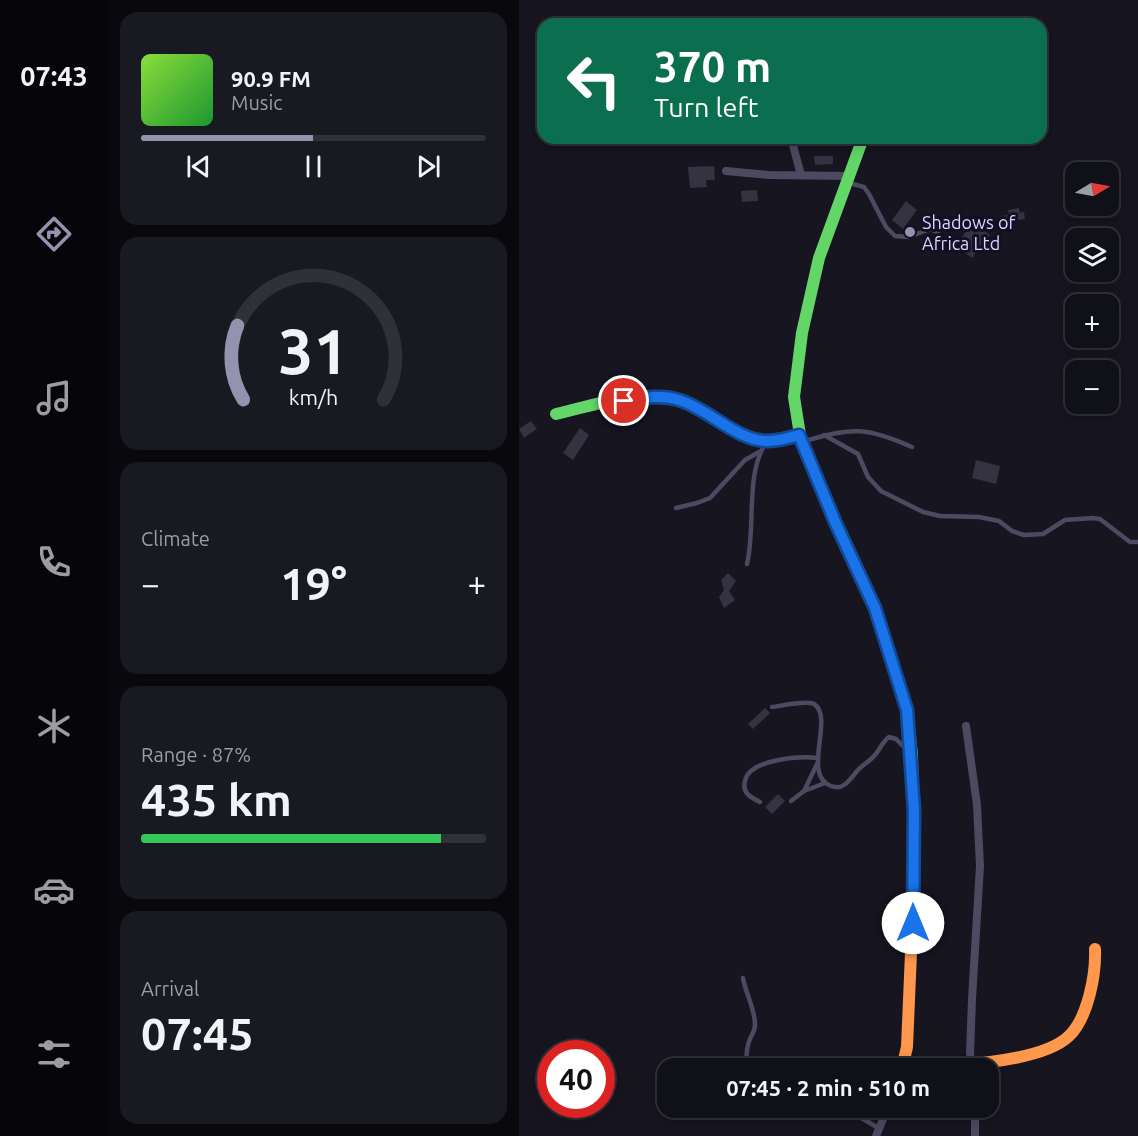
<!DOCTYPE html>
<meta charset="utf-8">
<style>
:root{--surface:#101018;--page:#191921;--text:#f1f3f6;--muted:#9c9da2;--line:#303037;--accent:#9592b0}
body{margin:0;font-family:Ubuntu,sans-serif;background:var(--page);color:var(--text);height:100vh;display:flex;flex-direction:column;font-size:22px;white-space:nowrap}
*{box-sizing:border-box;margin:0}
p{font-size:20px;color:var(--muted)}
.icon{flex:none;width:33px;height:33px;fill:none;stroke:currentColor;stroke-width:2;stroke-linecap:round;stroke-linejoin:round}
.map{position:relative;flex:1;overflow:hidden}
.panel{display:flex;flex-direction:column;gap:12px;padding:12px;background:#09090d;width:411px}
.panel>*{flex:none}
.top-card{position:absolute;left:18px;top:18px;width:510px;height:126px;border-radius:18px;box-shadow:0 3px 15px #0003,0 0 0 2px var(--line);background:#0b6e4f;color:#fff;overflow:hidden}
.needle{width:39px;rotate:80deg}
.controls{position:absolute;left:546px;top:162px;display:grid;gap:12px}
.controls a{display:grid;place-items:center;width:54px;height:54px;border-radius:12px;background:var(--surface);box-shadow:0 3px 15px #0003,0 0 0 2px var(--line);font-size:30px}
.speed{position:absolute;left:18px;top:1040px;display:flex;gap:12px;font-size:30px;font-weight:700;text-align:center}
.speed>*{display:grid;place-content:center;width:78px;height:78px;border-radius:50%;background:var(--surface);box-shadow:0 3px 15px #0003,0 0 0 2px var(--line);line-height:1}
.speed .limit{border:9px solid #d22;background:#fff;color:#111}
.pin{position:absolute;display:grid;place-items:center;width:51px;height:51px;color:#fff;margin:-26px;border:3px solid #fff;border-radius:50%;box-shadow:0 2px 6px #0007}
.me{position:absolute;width:66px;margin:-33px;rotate:0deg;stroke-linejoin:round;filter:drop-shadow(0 0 4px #0008)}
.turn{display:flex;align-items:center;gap:21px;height:126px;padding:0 18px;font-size:27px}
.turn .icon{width:78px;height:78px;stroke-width:2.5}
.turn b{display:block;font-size:42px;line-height:51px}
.big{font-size:45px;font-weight:700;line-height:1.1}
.panel .widget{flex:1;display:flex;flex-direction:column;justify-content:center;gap:9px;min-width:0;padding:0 21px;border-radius:18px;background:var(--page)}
.panel .dial{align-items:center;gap:0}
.dial svg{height:156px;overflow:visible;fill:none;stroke:var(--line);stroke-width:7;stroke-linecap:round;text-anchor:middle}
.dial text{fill:var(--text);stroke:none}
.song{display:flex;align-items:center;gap:18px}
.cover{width:72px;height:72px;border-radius:9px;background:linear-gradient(135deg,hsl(90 70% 55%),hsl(130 70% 35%))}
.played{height:6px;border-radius:3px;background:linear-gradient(90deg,var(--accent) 50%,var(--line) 50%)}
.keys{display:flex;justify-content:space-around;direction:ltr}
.heat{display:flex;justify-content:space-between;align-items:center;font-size:33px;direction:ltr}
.charge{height:9px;border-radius:4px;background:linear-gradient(90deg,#34c759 87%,var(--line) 0)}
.trip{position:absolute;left:138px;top:1058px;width:342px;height:60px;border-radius:18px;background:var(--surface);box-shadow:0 3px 15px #0003,0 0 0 2px var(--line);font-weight:700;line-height:60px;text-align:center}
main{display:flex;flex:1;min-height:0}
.menu{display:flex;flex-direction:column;width:108px;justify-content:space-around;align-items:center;background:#06060a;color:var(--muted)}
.menu .icon{width:42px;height:42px}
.menu .selected{color:var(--accent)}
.menu b{font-size:27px;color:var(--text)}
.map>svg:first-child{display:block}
.building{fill:#353342}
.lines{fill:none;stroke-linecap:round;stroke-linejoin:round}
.lane{stroke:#4b4a60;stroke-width:4.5}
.street{stroke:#4b4a60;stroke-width:8}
.fast{stroke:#63d668;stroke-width:12}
.slow{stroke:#ff974d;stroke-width:12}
.route-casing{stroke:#114b97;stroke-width:15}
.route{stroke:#1a73e8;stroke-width:10}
.poi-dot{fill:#9592b0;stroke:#131025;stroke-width:2}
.labels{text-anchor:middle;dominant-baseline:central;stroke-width:6;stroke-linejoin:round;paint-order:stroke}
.poi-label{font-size:18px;fill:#dad5fd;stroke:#131025;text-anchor:start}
</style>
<main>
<nav class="menu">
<b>07:43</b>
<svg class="icon selected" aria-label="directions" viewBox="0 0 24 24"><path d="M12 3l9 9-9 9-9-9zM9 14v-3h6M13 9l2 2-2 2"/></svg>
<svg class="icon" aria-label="music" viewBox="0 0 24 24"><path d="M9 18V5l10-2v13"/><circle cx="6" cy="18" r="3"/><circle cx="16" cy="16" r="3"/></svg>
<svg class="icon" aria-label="phone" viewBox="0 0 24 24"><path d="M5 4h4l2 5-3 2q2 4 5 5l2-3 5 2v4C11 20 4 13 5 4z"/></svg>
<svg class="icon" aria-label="climate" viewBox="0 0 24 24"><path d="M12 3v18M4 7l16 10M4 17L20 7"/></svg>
<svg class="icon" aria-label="car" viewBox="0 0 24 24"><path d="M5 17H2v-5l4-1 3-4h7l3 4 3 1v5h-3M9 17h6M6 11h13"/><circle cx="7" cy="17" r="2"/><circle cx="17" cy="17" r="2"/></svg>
<svg class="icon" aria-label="filters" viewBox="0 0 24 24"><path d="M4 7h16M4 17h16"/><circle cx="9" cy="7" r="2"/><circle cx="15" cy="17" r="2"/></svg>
</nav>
<section class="panel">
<div class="widget">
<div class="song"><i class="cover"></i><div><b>90.9 FM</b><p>Music</p></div></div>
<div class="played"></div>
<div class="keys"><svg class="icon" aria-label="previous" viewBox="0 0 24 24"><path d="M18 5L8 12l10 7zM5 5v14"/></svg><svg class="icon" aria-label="pause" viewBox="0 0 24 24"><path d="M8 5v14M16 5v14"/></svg><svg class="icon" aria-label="next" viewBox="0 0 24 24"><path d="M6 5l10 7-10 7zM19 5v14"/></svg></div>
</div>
<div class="widget dial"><svg viewBox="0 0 100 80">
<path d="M14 69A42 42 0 1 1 86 69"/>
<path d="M14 69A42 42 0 0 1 11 31" stroke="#9592b0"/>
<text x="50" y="56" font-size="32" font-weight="700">31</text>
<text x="50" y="72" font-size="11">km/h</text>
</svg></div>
<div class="widget"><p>Climate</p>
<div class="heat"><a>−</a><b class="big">19°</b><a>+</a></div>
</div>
<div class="widget"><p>Range · 87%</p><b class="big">435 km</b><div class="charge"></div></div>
<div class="widget"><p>Arrival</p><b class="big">07:45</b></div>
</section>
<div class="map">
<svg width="619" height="1136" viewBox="0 0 619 1136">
<rect width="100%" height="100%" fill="#161520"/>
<g class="building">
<polygon points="295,156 314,156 314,164 296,165"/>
<polygon points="195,166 196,180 187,180 188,187 171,188 169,167"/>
<polygon points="238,190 239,201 223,202 222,191"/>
<polygon points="387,201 398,210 384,229 373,220"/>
<polygon points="500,208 501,213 505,212 506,219 482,223 481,216 490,215 489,210"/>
<polygon points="460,227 471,235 467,240 466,239 453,258 439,248 440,242 449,228 456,233"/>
<polygon points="12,421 18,429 5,438 0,429"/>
<polygon points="61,428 70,435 54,460 44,453"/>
<polygon points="457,460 481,466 477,484 453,478"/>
<polygon points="209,573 217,581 210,591 216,600 205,608 200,597 205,590 202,580"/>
<polygon points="246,708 251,713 234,729 229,724"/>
<polygon points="259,794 266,801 253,814 246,807"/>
</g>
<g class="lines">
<g class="lane">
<polyline points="330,183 345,187 350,194 367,227 376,236 390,237 411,229 418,232 427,246 436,244"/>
<polyline points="305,435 339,454 349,477 362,491 404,512 421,516 460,517 480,521 493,531 505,535 524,534 546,520 574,518 581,519 611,542 619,542"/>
<path d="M286,441c48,-14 62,-14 107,6"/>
<polyline points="157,508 178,503 191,498 226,460 240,452"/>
<path d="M228,564c9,-37 -2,-87 18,-120"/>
<path d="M253,707c9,-1 34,-7 42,-3 21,13 -13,71 17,82 5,2 9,2 13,-1 5,-3 9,-9 13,-14 5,-6 12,-9 17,-15 6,-6 8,-14 15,-19l7,2 14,14"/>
<polyline points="285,791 298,764"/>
<polyline points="272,801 285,791 306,783"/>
<path d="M241,802c-10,-5 -18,-9 -15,-21 4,-22 55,-25 73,-23"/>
<path d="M224,978c3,17 12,30 12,47 0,7 -3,9 -5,14 -4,8 -4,20 -4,29"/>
<polyline points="303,1107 331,1109 339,1116 361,1129"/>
</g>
<g class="street">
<polyline points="211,24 236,24"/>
<polyline points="272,138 282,175"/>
<polyline points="207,171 250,175 330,176"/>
<polyline points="447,726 458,805 461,866 453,999 451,1053 453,1068"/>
<polyline points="456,1107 456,1136"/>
<polyline points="357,1136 369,1107"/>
</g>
<g class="fast">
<polyline points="344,138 300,258 283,333 275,397 281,435 317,524 356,607 388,710 393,755 395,832 393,929"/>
<path d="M37,414c34,-8 83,-24 117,-15 34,8 60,42 96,42 10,0 21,-3 31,-6"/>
</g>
<g class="slow">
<path d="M385,1063c38,6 137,0 165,-27 19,-18 27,-62 26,-87"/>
<polyline points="383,1068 388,1047 393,929"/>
</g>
</g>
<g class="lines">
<defs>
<path id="route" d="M105,401c19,-3 37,-7 55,-1 30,9 58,41 88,41 11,0 22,-3 32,-6l37,89 39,84 32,102 7,100 -1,113"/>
</defs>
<use href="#route" class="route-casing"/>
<use href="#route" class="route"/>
</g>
<circle class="poi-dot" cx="391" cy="232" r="6"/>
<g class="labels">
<g class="poi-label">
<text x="403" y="222">Shadows of<tspan x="403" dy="21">Africa Ltd</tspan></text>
</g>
</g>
</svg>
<div class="controls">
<a><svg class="needle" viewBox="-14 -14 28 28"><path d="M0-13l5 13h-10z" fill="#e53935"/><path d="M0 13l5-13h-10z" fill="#9c9da2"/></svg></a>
<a><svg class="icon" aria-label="layers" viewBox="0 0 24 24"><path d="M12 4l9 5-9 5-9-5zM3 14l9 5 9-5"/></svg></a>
<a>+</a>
<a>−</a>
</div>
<div class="speed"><div class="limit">40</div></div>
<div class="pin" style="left:105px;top:401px;background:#d93025"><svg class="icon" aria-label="arrive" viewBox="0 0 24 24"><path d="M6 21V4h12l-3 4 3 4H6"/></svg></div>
<svg class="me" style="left:394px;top:923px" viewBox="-20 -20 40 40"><circle r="19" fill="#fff"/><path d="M0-13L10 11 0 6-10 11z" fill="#1a73e8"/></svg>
<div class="trip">07:45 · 2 min · 510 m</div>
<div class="top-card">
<div class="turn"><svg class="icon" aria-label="left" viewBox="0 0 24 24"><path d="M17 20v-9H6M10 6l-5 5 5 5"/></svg><div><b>370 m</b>Turn left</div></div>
</div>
</div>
</main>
